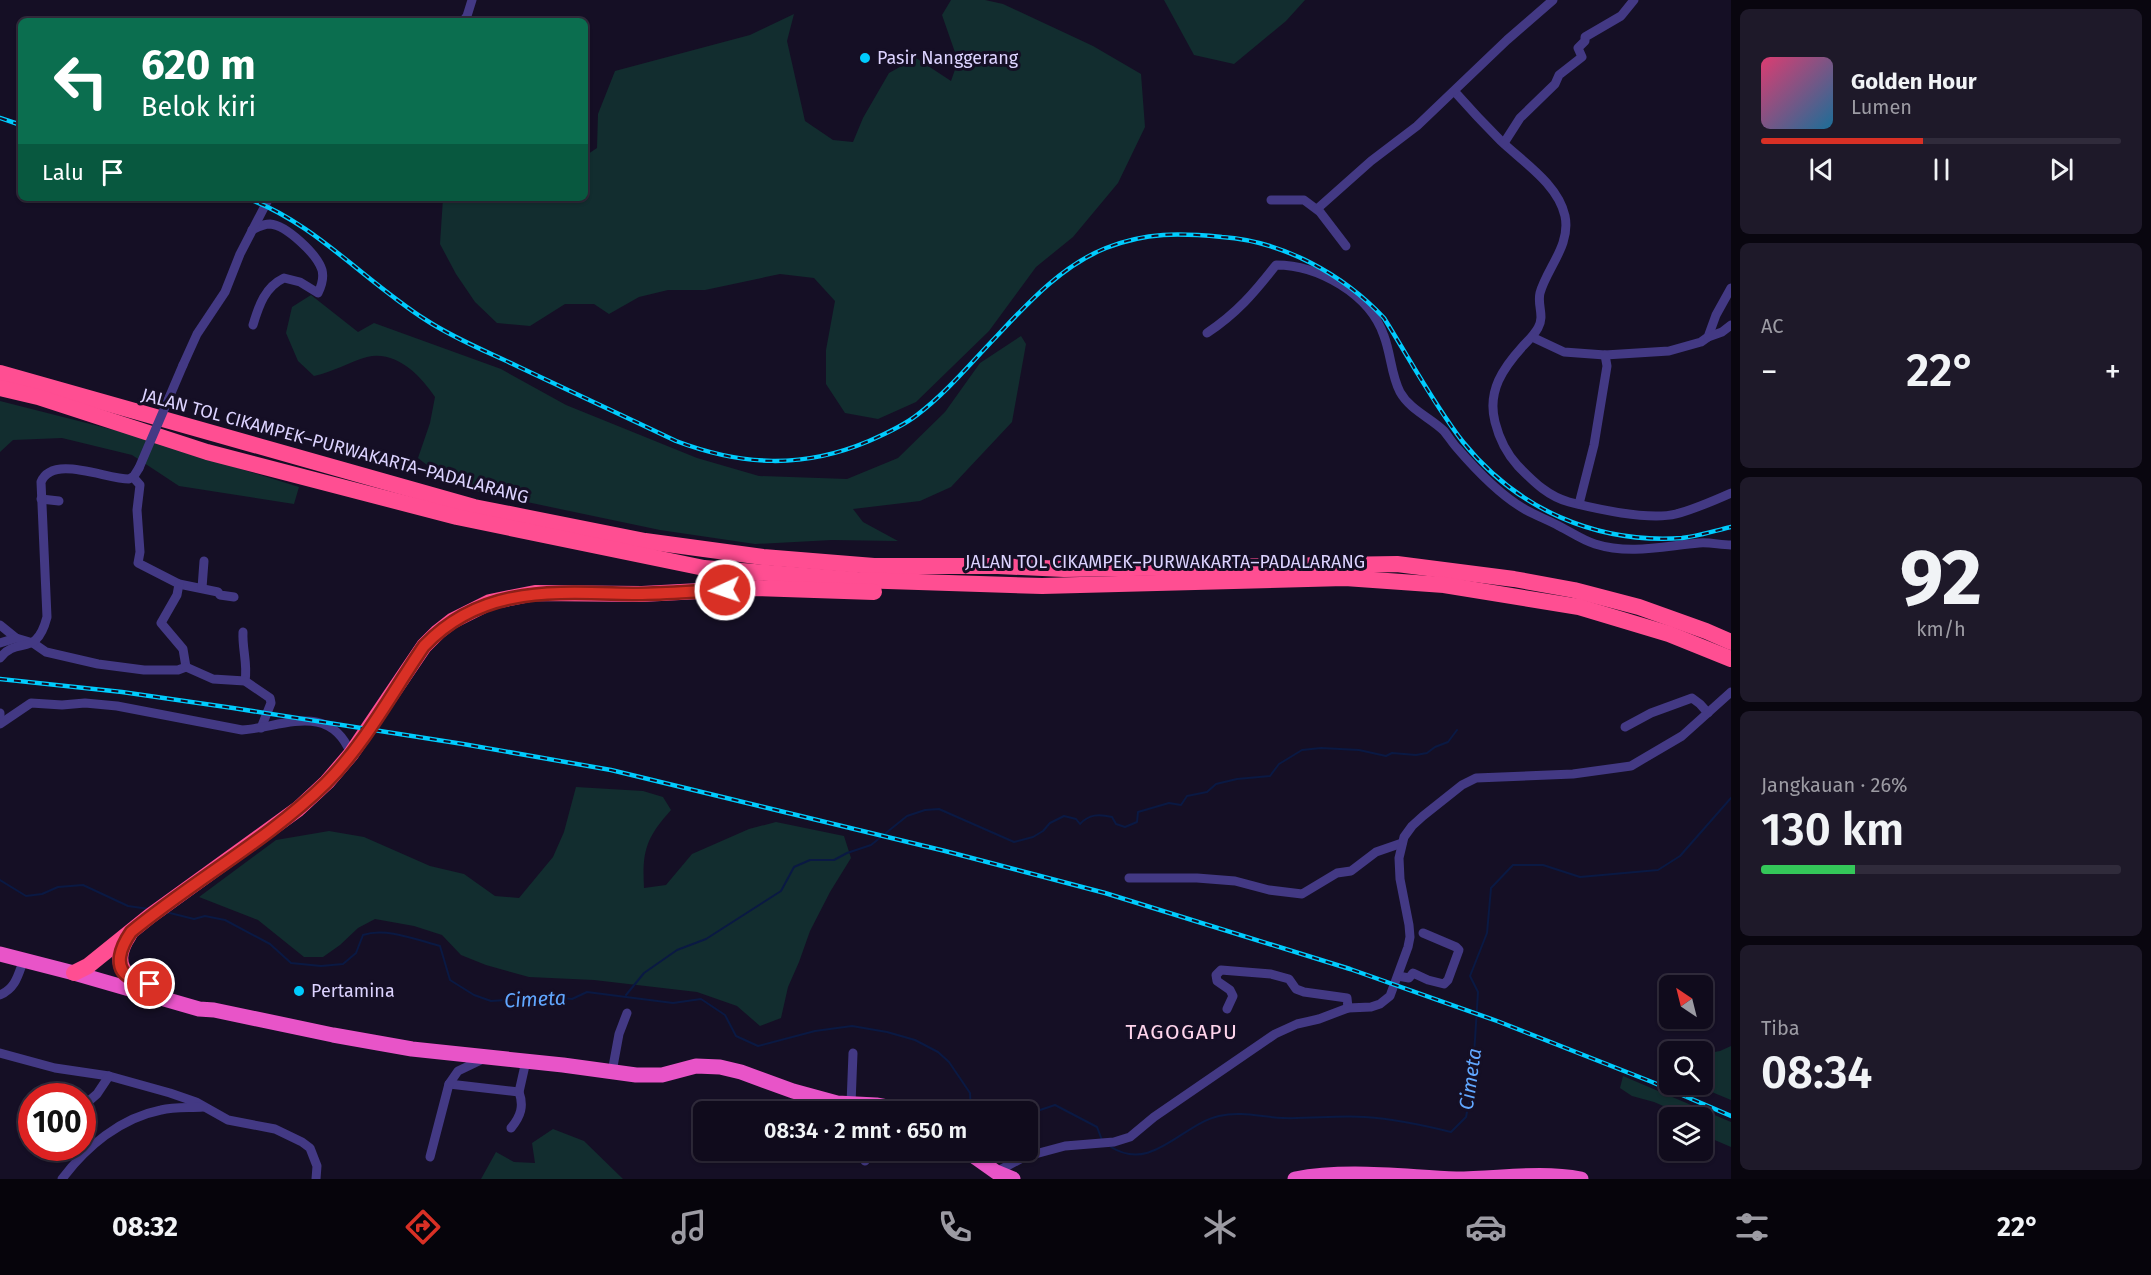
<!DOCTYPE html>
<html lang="id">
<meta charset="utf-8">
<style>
:root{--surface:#100b1c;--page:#1e1929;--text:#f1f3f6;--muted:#9c9ba3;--line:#302b3b;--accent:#d93025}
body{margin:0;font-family:"Fira Sans",sans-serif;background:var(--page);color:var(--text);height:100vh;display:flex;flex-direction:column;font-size:22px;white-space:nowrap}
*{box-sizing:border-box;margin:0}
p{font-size:20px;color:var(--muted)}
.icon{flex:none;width:33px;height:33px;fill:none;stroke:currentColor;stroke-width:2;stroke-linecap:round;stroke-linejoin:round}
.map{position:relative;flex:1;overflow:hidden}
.side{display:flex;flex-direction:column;gap:9px;padding:9px;background:#09060f;width:420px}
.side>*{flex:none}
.banner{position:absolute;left:18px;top:18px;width:570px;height:183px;border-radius:9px;box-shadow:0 2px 4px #0004,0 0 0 2px var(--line);background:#0b6e4f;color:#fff;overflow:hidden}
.needle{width:39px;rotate:325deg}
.fabs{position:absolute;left:1659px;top:975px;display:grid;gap:12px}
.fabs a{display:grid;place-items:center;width:54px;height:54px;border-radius:9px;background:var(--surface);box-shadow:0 2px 4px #0004,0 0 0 2px var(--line);font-size:30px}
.speed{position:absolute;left:18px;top:1083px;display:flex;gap:12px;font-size:30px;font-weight:700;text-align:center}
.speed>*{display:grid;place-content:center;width:78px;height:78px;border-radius:50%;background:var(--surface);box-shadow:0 2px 4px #0004,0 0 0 2px var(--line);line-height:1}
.speed .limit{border:9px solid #d22;background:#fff;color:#111}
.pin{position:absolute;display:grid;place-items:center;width:51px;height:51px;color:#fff;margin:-26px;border:3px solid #fff;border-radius:50%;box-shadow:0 2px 6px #0007}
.me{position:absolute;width:66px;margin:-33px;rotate:267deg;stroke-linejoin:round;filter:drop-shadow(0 0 4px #0008)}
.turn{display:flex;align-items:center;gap:21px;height:126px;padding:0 24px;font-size:27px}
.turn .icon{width:78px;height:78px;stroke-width:2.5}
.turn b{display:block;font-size:42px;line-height:51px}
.then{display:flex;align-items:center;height:57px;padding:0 24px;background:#0003;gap:12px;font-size:22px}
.big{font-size:45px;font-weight:600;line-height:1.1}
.side .tile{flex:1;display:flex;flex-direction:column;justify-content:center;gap:9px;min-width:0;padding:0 21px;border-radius:9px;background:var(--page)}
.side .dial{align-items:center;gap:0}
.dial b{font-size:78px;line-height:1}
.song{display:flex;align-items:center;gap:18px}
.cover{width:72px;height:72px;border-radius:9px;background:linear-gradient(135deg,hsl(340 70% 55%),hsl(200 70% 35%))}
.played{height:6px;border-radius:3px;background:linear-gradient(90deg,var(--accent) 45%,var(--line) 45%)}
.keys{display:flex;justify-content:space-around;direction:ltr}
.heat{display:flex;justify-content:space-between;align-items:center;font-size:33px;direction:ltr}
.charge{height:9px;border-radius:4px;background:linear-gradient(90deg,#34c759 26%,var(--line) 0)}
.trip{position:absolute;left:693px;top:1101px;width:345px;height:60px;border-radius:9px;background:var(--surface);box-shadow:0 2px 4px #0004,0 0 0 2px var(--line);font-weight:600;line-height:60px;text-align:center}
.tab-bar{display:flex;height:96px;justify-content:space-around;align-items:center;background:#06040b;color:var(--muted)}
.tab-bar .icon{width:42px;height:42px}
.tab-bar .current{color:var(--accent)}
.tab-bar b{font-size:27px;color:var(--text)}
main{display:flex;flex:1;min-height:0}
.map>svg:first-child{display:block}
.green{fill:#122d2f}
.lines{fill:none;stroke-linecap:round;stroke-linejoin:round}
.stream{stroke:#0a1943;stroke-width:2}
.minor{stroke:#433984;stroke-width:9}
.trunk{stroke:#e854c8;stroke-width:15}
.motorway{stroke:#ff4e92;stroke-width:16}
.rail-casing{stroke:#00ccfe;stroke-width:4.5}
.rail{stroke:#150f25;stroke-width:2;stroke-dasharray:7;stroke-linecap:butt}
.minor-bridge{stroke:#433984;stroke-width:9}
.route-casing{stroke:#8d1f18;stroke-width:15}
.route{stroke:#d93025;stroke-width:10}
.poi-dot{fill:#00ccfe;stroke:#150f25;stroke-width:2}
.labels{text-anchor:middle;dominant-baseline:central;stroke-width:6;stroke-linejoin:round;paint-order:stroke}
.poi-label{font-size:18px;fill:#dcd3ff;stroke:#150f25;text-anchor:start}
.street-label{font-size:18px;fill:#dcd3ff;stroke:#150f25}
.water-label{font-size:20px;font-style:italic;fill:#61a7ff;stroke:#150f25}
.quarter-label{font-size:21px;letter-spacing:1.5px;fill:#ffd5ec;stroke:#150f25}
</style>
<main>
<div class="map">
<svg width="1731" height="1179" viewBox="0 0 1731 1179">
<rect width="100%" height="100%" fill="#150f25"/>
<g class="green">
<polygon points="951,0 985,0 1003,4 1093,46 1141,74 1145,127 1118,183 1073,237 1036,267 989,331 916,402 878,419 845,413 826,384 826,350 835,301 814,278 780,274 705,290 668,290 639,297 609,314 594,304 565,304 530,326 497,323 475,302 456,274 440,244 443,198 585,198 585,156 597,148 598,114 615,71 750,35 794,14 787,41 805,121 833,140 853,142 863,118 889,73 916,58 951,81 958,61 942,15"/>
<polygon points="1164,0 1305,0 1286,21 1234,64 1194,55"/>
<path d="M311,295l47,37 16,-9 127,46 65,36 131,53 62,18 88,3 51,-21 47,-46 35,-49 41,-27 5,8 -14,78 -61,65 -31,14 -67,8 10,13 35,19 -66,-1 -77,4 -95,-14 -181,-38 -38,-16 -23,-18 12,-35 5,-26c-15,-22 -39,-47 -68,-40 -18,5 -34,15 -53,19l-16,-15 -12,-28 6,-26z"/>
<polygon points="0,401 122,432 299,487 294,504 179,486 132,455 62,438 13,440 0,452"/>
<path d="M576,787l67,4 20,6 8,13c-25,28 -29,41 -27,78l22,-3 26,-31 57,-25 27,-7 68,14 7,22 -21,34 -20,39 -11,31 -11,25 -7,31 -21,8 -23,-20 -40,-14 -103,-12 -65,-3 -43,-12 -25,-10 -19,-20 -28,-9 -39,-7 -17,9 -18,17 -17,12h-19l-46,-37 -59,-23 77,-57 53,-9 35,6 66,29 34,8 31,22 24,2 34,-41 11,-25z"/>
<polygon points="1731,1046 1731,1100 1695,1085 1702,1084 1703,1054 1720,1051"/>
<polygon points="1623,1076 1731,1122 1731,1147 1710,1138 1706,1126 1703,1124 1702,1118 1689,1117 1654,1102 1632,1096 1620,1088"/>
<polygon points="553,1129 584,1141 623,1179 481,1179 496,1152 514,1162 535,1163 532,1143"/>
</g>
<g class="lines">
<g class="stream">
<polyline points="0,880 26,896 42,894 58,887 83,885 128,906 149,909"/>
<path d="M166,912l28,7 11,-3 20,4 45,24 21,19 30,3 22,-2 13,-11 7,-18c23,-8 54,5 77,11l10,34 24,15 17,6 64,-4 17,2 15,-7 86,11 28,-4 24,16 11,21 22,10 57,-15 37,-5 35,6 28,8 23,12 11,10 21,31 1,19"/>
<path d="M626,995l18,-22 33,-23 29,-11 75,-48 13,-24 16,-7h24l13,-7 24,-8 36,-29 18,-6 14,-1 75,33 19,-5 10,-6 7,-8 14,-7 12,3 4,5c9,-10 19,-10 32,-7l4,7 9,3 12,-5 1,-10 31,-9 12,2 6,-9 20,-4 9,-8 21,-5 33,-3 9,-12 23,-14 19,-2 38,2 27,6 6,-3 24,2 11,-2 8,-6 13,-5 9,-12"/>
<polyline points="1028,1114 1055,1105 1097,1127 1102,1140"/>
<path d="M1111,1147c41,26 71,-23 108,-31 22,-5 42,1 64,2 27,1 55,-3 82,-1 29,2 58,8 86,15l15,-15 6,-30 6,-95 -8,-16 17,-43 4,-45 22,-23h30l37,12 78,-7 22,-14 51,-58"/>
</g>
<g class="minor">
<polyline points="463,21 467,16 472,0"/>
<path d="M1455,92c15,17 30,33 46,49 22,21 57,43 64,75 6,29 -18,52 -25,77 -3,12 5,23 -2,35 -4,7 -9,12 -15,18 -20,22 -36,45 -28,76 4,16 11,31 23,44 15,15 29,30 51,36 28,7 79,19 107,12 19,-5 37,-13 55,-21"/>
<polyline points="1504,143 1520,118 1555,84 1559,75 1582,57 1578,48 1585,41 1585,37 1621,16 1634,0"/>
<polyline points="1271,200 1304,200 1320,212 1346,246"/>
<polyline points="1317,209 1371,161 1417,126 1507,40 1553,0"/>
<path d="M252,230c6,-3 11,-6 18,-6 16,1 47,30 52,46 2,8 0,15 -4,23l-18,-11 -16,-4c-19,9 -25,27 -31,47"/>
<path d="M1207,333c30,-20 47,-40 69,-68 42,0 94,29 108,71 7,18 7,39 16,56 10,18 31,26 44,39 5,6 9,13 14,18 19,22 43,47 68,61 11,6 22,10 33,16 12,6 23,14 36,18 35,11 69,2 104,-1 11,-1 21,2 32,2"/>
<polyline points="1532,337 1564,352 1605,355 1669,351 1701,342 1708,337 1716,315 1731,288"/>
<polyline points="1708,337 1722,332 1731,325"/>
<polyline points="183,365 197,334 225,292 240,254 269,198"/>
<polyline points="133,477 140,485 137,510 140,552 138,563 179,584 218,592 220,595 234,597"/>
<polyline points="41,499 59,501"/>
<polyline points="1579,504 1594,445 1607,366 1605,355"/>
<polyline points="202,588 204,561"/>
<polyline points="0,625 16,638"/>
<path d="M243,632c-1,17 5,32 2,49"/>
<polyline points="0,643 16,638 33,643 46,652 98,664 144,670 178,670 186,667 183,649 161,623 177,595 179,584"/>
<path d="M0,658c18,-23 36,1 47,-41l-6,-135c11,-28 65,-3 88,-3l5,-3 5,-8"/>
<polyline points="186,667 213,679 245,681 270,698 271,703 261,728"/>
<polyline points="0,713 0,715"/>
<path d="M0,724l31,-21 31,2 23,-2 32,3 125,24c41,-3 88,-29 109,24"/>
<polyline points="1625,727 1651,713 1692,698 1700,704 1708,713"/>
<polyline points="1129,878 1197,878 1235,881 1269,890 1302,894 1337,873 1351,871 1376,852 1402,843"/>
<polyline points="1398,976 1409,978 1413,973 1428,980 1444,984 1448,980 1459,950 1456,947 1423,933"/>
<path d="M0,995c16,-7 18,-20 24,-36"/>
<polyline points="1227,1009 1233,996 1230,990 1217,981 1216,975 1221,970 1271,974 1289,979 1296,989 1304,992 1347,998 1348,1008"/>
<polyline points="0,1053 55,1068 109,1076 170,1093 196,1102 228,1120 275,1129 302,1142 310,1148 317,1166 316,1179"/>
<polyline points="612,1072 619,1034 627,1013"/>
<path d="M449,1084l70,8c5,14 2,24 -8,36"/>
<polyline points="519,1092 526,1061"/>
<polyline points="851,1104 853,1053"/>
<polyline points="82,1107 97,1094 109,1076"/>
<polyline points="430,1157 449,1084 458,1071 483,1059"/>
<polyline points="865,1161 866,1150"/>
<polyline points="996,1172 1024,1157 1065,1146 1114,1142 1130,1137 1154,1117 1275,1034 1297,1024 1319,1019 1348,1008 1371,1007 1380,1004 1390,996 1408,947 1410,937 1409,925 1400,879 1399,858 1404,837 1412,826 1423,816 1462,785 1476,778 1573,774 1631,766 1682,736 1731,692"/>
<path d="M62,1179c24,-32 58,-61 99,-69 13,-3 28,-2 42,-3"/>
</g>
<g class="trunk">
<polyline points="0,954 74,973 199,1009 214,1010 333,1035 412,1049 563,1065 636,1075 662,1075 696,1066 720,1067 741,1072 793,1091 837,1103 876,1105 915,1112"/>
<polyline points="965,1150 996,1172 1013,1179"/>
<path d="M1295,1179c53,-10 108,-2 161,0 42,0 84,-8 125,0"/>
</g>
<g class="motorway">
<polyline points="0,373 474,507 645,541 763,557 874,566 998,566 1064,569 1397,564 1514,579 1574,590 1639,607 1706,631 1731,642"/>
<polyline points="0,388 38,397 207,452 457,517 704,568 857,580 1042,586 1345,578 1444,585 1579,607 1669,634 1731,659"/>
<path d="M129,935c-10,15 -14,31 2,43"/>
<polyline points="74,973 88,966 150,916 298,809 327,782 351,754 424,646 438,632 452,621 490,602 535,593 642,594 758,588 874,592"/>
</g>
<defs>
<g id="rail">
<polyline points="0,118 21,125"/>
<path d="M246,198c66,23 120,84 180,122 29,19 62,32 93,47 53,25 105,49 157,74 66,25 127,28 193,0 16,-7 34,-15 48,-26 29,-22 52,-50 77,-76 33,-35 67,-73 112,-91 41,-16 73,-15 116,-11 60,4 121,37 162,81 25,40 51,88 79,124 54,67 133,102 219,96 16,-2 33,-7 49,-11"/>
<polyline points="0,679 122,692 233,708 463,744 611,770 945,851 1105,893 1350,969 1497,1021 1652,1082 1731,1116"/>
</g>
</defs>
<use href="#rail" class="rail-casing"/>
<use href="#rail" class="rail"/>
<polyline class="minor-bridge" points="139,468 183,365"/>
</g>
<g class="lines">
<defs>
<path id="route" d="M150,984c-6,-2 -13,-3 -19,-6 -20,-10 -9,-33 0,-46 63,-52 137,-92 195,-149 39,-39 67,-92 98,-137 60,-63 135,-53 214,-52 29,0 58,-3 87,-4"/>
</defs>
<use href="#route" class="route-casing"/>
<use href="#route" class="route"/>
</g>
<g class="poi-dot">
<circle cx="865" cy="58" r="6"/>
<circle cx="299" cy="991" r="6"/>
</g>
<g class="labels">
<g class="poi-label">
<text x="877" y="58">Pasir Nanggerang</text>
<text x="311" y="991">Pertamina</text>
</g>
<g class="street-label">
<text transform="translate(335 446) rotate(15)">JALAN TOL CIKAMPEK–PURWAKARTA–PADALARANG</text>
<text x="1165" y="562">JALAN TOL CIKAMPEK–PURWAKARTA–PADALARANG</text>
</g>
<g class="water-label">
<text transform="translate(535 999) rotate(-3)">Cimeta</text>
<text transform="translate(1470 1079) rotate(-82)">Cimeta</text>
</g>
<g class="quarter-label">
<text x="1182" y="1032">TAGOGAPU</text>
</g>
</g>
</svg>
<div class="fabs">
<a><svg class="needle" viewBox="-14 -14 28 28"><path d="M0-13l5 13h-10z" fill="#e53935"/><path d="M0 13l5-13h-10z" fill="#9c9ba3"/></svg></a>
<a><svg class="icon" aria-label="search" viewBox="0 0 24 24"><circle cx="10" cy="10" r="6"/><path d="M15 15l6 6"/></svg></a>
<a><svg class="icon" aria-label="layers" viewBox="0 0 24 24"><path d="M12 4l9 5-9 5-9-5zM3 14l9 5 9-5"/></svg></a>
</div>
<div class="speed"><div class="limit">100</div></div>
<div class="pin" style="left:150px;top:984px;background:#d93025"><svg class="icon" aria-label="arrive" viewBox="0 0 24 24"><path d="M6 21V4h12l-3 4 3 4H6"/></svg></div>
<svg class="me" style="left:725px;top:590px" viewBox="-20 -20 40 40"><circle r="17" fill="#d93025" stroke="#fff" stroke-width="3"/><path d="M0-11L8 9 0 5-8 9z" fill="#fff"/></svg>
<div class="trip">08:34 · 2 mnt · 650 m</div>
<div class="banner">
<div class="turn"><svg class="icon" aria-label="left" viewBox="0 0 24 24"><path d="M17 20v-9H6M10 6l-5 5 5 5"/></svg><div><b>620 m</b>Belok kiri</div></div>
<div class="then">Lalu<svg class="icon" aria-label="arrive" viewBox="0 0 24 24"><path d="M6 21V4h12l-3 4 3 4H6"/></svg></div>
</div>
</div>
<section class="side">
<div class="tile">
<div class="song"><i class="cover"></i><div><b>Golden Hour</b><p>Lumen</p></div></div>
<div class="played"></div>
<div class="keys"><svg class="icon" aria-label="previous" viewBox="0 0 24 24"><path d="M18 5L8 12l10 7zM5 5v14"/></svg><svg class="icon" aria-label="pause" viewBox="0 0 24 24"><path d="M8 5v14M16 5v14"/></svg><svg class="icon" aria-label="next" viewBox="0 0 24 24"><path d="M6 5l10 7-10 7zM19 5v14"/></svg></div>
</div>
<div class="tile"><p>AC</p>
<div class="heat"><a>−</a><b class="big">22°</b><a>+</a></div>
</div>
<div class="tile dial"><b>92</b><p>km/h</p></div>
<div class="tile"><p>Jangkauan · 26%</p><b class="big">130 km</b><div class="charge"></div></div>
<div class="tile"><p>Tiba</p><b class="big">08:34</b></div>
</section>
</main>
<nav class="tab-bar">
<b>08:32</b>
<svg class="icon current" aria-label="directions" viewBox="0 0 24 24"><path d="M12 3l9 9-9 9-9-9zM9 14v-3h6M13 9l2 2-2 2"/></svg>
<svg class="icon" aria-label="music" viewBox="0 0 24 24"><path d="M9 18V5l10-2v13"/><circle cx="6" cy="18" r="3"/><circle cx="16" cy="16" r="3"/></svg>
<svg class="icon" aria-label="phone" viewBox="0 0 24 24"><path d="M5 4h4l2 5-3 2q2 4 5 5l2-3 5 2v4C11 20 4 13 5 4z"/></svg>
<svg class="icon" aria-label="climate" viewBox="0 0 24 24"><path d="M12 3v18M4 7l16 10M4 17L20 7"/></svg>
<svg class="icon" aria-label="car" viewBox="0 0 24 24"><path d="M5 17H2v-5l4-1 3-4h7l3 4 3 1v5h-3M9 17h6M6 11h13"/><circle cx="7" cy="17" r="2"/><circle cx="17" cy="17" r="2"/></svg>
<svg class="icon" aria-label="filters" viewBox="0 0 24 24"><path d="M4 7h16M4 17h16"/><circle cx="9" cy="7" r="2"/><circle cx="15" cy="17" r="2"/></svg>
<b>22°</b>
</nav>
